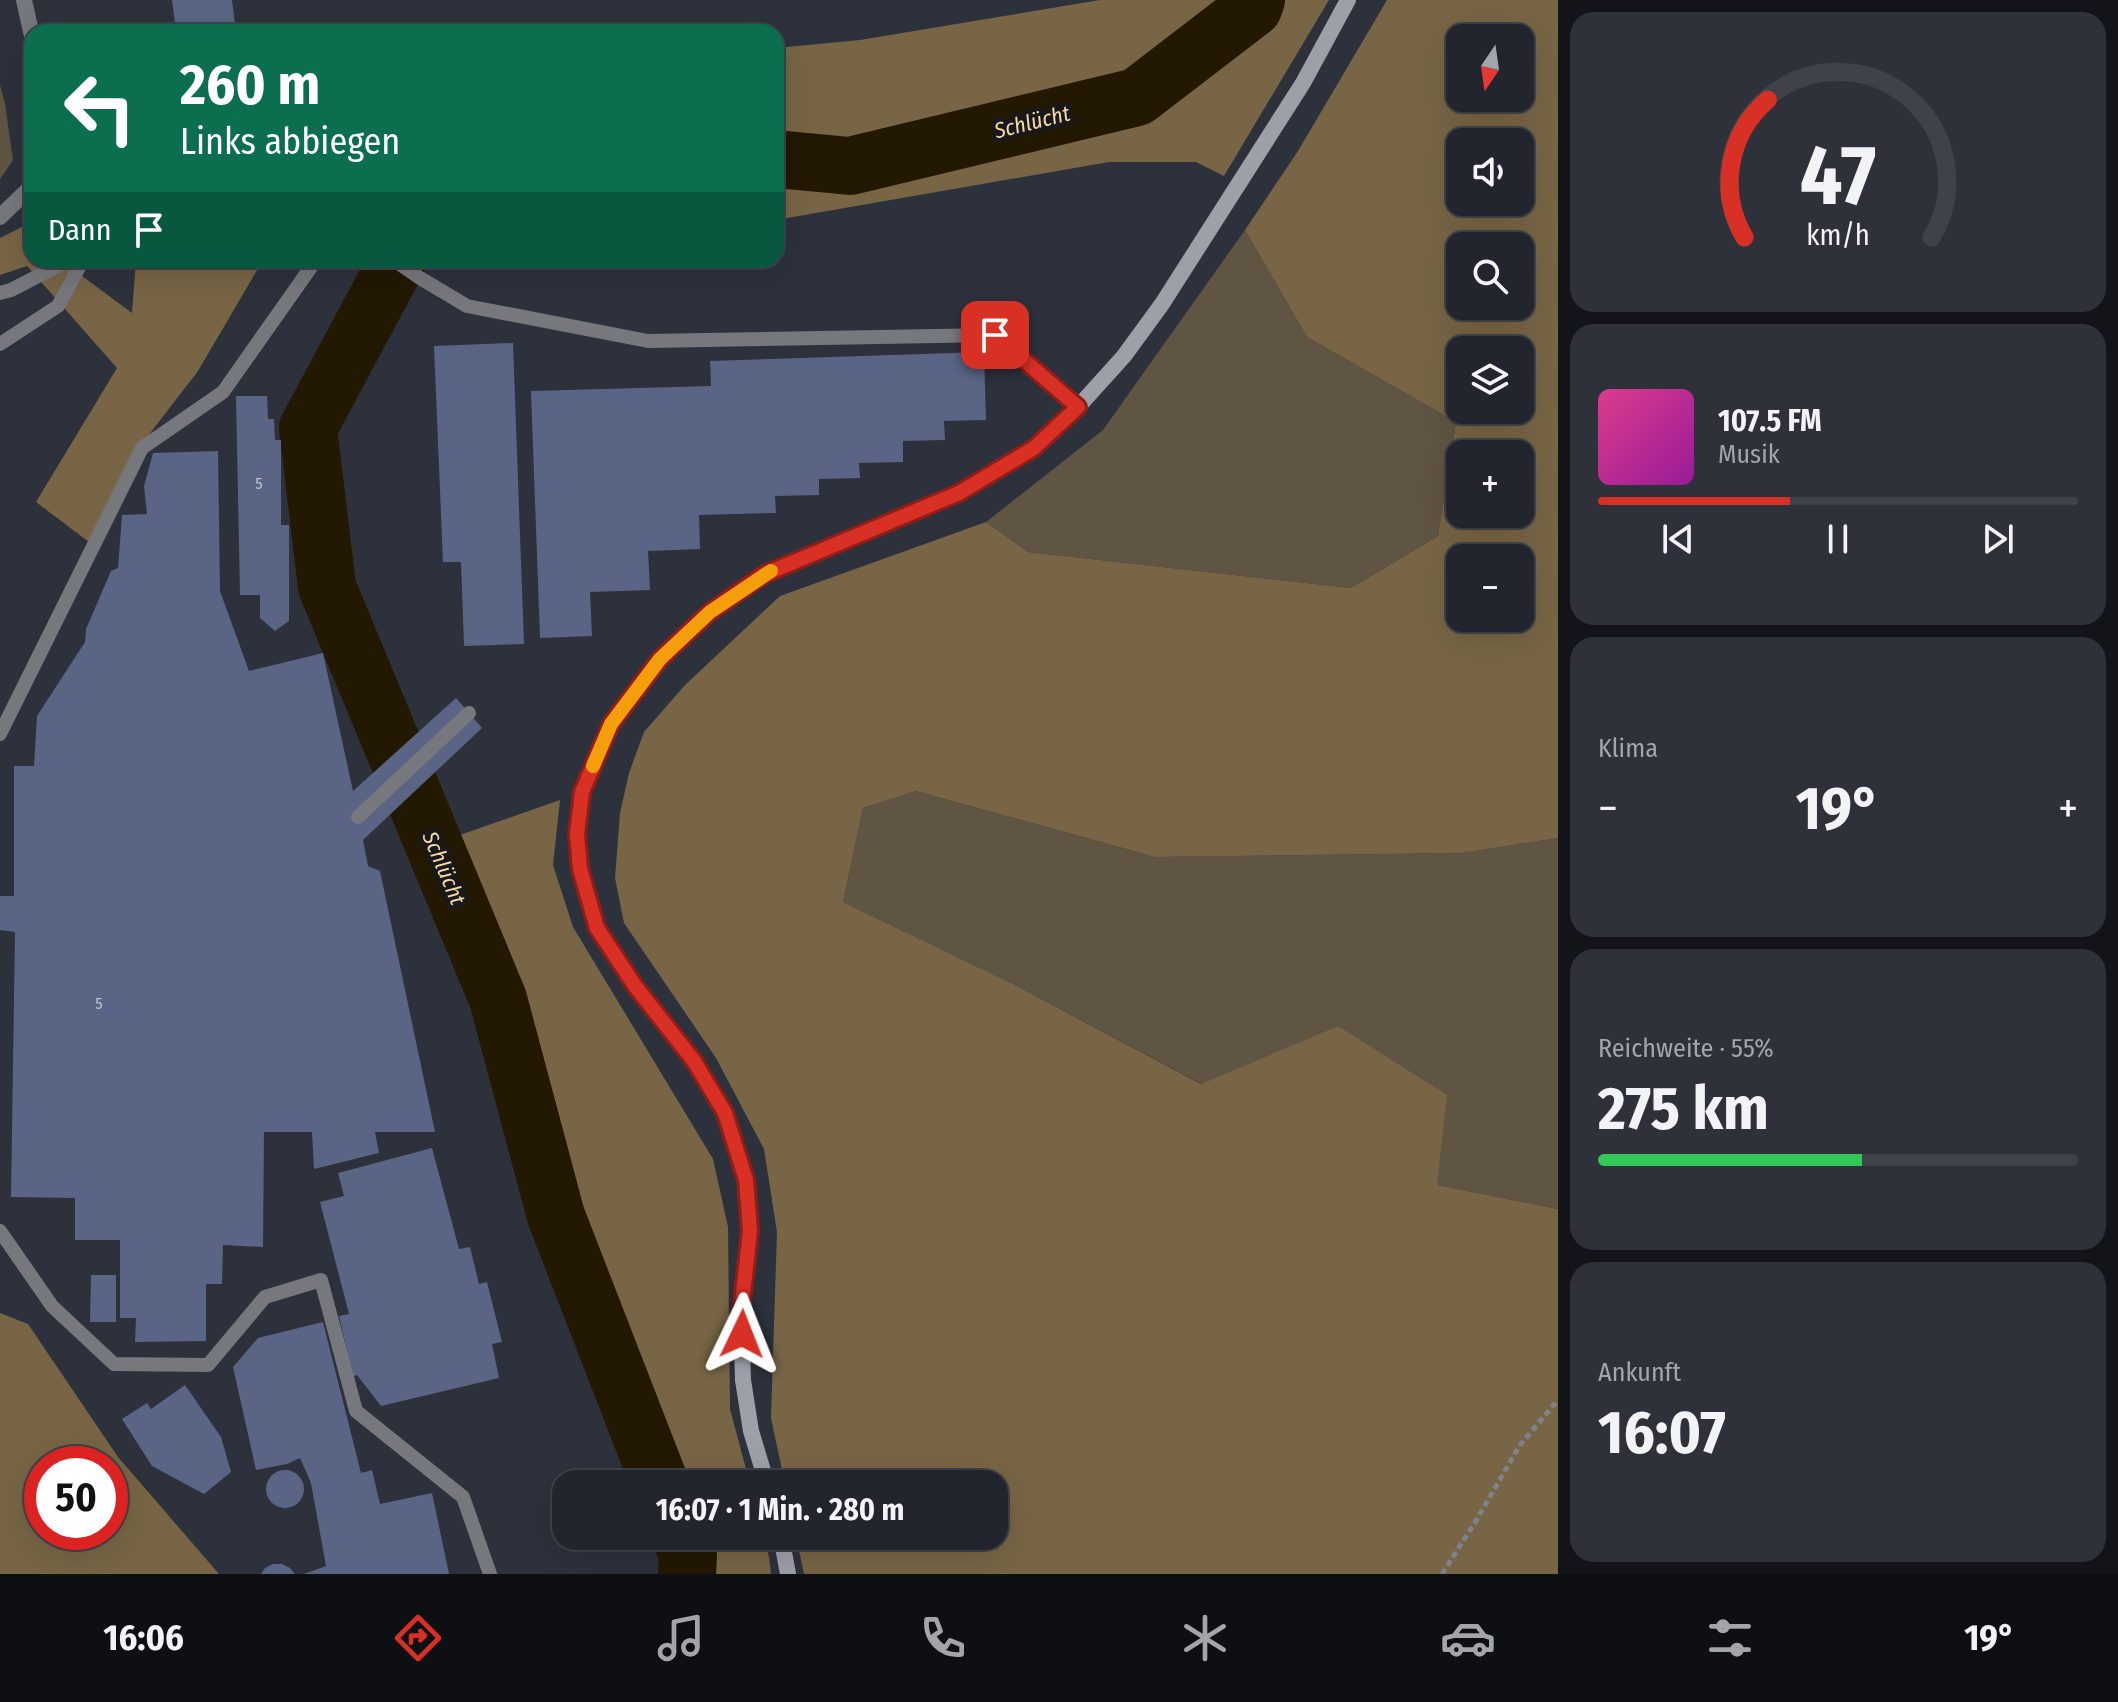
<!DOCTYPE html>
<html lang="de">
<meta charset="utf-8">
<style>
:root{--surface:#22252d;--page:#2e3139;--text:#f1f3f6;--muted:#a2a5aa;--line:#3f4249;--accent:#d93025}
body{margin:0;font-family:"Fira Sans Condensed",sans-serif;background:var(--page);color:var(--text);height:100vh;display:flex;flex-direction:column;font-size:30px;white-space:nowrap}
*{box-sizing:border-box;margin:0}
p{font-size:26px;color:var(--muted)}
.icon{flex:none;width:44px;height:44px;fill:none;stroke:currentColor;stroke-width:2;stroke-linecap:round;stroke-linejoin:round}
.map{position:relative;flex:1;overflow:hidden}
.drawer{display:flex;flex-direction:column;gap:12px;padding:12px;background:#131419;width:560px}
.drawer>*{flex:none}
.hud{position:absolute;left:24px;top:24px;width:760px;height:244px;border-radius:24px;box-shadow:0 8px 32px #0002,0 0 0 2px var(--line);background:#0b6e4f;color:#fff;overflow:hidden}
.needle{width:52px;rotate:193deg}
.tools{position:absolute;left:1446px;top:24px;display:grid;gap:16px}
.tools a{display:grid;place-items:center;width:88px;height:88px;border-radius:16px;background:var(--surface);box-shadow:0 8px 32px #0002,0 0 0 2px var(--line);font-size:40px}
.speed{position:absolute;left:24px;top:1446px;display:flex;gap:16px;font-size:40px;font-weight:700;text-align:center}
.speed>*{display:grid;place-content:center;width:104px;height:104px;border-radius:50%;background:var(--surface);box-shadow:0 8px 32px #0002,0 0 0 2px var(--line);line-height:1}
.speed .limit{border:12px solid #d22;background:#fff;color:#111}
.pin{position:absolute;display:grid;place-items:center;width:68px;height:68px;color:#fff;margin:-34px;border-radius:16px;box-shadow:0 4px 12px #0006}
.me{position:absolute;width:88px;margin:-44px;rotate:2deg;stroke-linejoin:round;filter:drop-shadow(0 0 6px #0008)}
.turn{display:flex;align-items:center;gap:28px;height:168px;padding:0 24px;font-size:36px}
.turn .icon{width:104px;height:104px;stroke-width:2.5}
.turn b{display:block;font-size:56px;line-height:68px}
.then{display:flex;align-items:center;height:76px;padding:0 24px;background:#0003;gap:16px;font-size:30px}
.big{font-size:60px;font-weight:700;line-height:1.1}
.drawer .tile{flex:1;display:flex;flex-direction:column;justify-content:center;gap:12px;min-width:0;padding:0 28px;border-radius:24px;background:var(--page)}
.drawer .dial{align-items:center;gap:0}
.dial svg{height:208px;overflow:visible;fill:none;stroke:var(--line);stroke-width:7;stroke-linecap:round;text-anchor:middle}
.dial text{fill:var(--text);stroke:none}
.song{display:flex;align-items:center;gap:24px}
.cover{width:96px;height:96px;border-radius:12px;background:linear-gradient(135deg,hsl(330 70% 55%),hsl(300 70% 35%))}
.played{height:8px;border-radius:4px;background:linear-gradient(90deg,var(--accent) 40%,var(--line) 40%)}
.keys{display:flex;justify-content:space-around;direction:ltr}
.heat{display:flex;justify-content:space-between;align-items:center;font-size:44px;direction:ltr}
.charge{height:12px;border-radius:6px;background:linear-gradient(90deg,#34c759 55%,var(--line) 0)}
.trip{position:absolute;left:552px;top:1470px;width:456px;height:80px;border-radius:24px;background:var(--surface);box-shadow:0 8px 32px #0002,0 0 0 2px var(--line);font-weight:700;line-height:80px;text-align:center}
.tab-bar{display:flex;height:128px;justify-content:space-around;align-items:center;background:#0e0f12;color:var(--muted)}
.tab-bar .icon{width:56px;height:56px}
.tab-bar .on{color:var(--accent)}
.tab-bar b{font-size:36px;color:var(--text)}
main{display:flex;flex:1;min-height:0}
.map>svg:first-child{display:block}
.green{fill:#5f5542}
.forest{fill:#776545;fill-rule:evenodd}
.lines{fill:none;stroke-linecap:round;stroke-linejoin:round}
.river{stroke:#231802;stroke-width:58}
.building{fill:#5a6484}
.path{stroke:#7f828b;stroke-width:5;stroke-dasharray:6 4;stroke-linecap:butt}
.service{stroke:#76787e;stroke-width:14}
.tertiary{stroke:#76787e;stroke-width:16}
.secondary{stroke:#9da0a9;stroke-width:16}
.route-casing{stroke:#8d1f18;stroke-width:20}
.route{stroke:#d93025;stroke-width:14}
.slow{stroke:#f59e0b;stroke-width:14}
.labels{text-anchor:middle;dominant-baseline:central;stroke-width:8;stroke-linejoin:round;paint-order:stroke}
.number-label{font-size:16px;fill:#bbc0cd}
.water-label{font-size:22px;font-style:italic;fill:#fbdba1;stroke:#17191e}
</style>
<main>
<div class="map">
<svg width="1558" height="1574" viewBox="0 0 1558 1574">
<rect width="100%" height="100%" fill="#2d313c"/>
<g class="green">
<polygon points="0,85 5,104 13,160 0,179"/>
<polygon points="1245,230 1307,337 1456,422 1438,536 1351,588 1028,552 986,522 1103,430"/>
<polygon points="916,791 1155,857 1462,853 1558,838 1558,1209 1437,1185 1339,1026 1202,1084 1013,984 843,902 863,808"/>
</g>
<g class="forest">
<polygon points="1100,0 1329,0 1224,176 1196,162 1109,162 776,220 776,48 860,40"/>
<path d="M1387,0h171v838l-96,15 -307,4 -239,-66 -53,17 -20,94 170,82 188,100 137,-58 109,69 -10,90 121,24v365h-754l-8,-38h198v-52h-209l-14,-66 6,-186 -13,-83 -48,-91 -92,-135 -9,-45 5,-65 9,-40 15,-41 41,-47 95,-89 206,-74 42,30 323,36 87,-52 18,-114 -149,-85 -62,-107 53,-79zM1520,38v60h-60v-60zM1460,142h60v60h-60zM1460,246h60v60h-60zM1520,350v60h-60v-60zM1520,454v60h-60v-60zM1520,558v60h-60v-60z"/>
<polygon points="32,222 32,260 63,260 66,264 132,313 136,260 263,260 198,371 131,458 89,542 36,502 117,368 27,266 0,275 0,238"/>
<polygon points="560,800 553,865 573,927 713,1159 728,1227 730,1409 750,1484 635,1484 526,1174 434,844"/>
<path d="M0,1313l28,11 90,133 101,117h-219zM42,1464h68v68h-68z"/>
<polygon points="654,1536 764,1536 769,1557 771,1574 662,1574 666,1570"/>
</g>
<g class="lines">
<g class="river">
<polyline points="776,159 850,166 1137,97 1253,8 1256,0"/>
<polyline points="398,260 308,428 327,587 498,999 556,1216 660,1484"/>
<polyline points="680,1536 688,1555 687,1574"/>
</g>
</g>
<g class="building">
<polygon points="172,0 232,0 236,32 176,32"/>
<polygon points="513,343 524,644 464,646 461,562 443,562 434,346"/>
<polygon points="984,352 986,420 944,421 945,440 903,441 903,462 859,463 860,478 819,479 819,495 775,496 776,513 699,515 700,549 648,551 650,590 590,592 592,636 540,638 531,391 711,386 710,361"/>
<polygon points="236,396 267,396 268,419 274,419 275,440 281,440 281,525 289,525 289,621 275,631 260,618 260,595 240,595"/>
<polygon points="218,451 220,591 249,671 323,653 353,791 456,698 482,728 363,840 368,866 380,871 435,1132 375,1132 379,1153 314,1169 312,1132 264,1132 263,1247 223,1245 222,1284 206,1284 206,1341 135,1342 136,1318 120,1318 120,1240 75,1240 75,1198 11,1197 15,932 0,930 0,896 14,896 14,766 34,766 37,716 85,642 86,629 111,571 118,568 122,515 147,514 144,486 153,453"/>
<polygon points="432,1148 459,1249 470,1247 479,1284 487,1282 502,1342 492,1344 499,1378 381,1406 357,1375 353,1377 339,1316 349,1314 320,1202 344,1196 338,1173"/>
<polygon points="91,1275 116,1275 116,1322 90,1322"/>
<polygon points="323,1322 361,1473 372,1470 380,1504 432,1493 449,1574 304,1574 326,1566 311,1483 300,1458 287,1464 256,1470 233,1367 258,1338"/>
<polygon points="185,1385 221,1437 231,1472 204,1494 152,1466 122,1419 147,1403 151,1409"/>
<circle cx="285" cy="1489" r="19"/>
<polygon points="273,1564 282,1564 290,1568 295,1574 261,1574 265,1568"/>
</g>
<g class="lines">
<polyline class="path" points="1442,1574 1474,1524 1520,1445 1558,1400"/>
<g class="service">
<polyline points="394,260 420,278 467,306 648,341 995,335 1078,407"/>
<polyline points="0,293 11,290 69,260"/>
<polyline points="0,344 58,306 83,260"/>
<polyline points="0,734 142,448 223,392 316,260"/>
<polyline points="358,817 469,713"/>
<polyline points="0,1231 52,1306 114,1364 208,1365 265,1297 321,1280 356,1411 463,1497 490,1574"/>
</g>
<g class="tertiary">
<polyline points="24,0 32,36"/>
<polyline points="0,217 32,186"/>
</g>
<g class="secondary">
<polyline points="767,1484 751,1431 743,1380 741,1312 750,1231 746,1180 725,1113 694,1061 635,986 597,928 580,869 577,834 582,792 611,724 660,659 710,612 765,574 959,493 1034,448 1078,407 1124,356 1162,304 1303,83 1348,0"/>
<polyline points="781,1536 788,1574"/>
</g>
</g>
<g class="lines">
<defs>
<polyline id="route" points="742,1334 741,1312 750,1231 746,1180 725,1113 694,1061 635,986 597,928 580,869 577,834 582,792 611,724 660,659 710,612 765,574 959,493 1034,448 1078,407 995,335"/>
</defs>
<use href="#route" class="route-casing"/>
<use href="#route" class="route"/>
<polyline class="slow" points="593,766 611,724 660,659 710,612 771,571"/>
</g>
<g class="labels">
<g class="number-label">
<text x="259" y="483">5</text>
<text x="99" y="1003">5</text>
</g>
<g class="water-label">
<text transform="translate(1032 122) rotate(-14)">Schlücht</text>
<text transform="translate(444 868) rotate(67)">Schlücht</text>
</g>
</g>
</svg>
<div class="tools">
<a><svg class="needle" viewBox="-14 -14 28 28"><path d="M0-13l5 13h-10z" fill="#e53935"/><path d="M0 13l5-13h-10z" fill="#a2a5aa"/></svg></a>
<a><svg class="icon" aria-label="sound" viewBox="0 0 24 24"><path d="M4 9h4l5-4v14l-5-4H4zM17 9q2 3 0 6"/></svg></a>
<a><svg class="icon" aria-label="search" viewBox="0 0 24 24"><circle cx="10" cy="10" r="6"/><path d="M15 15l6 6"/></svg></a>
<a><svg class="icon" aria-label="layers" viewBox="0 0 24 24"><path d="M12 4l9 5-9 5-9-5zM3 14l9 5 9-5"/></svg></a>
<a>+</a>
<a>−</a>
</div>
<div class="speed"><div class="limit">50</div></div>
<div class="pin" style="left:995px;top:335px;background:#d93025"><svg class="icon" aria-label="arrive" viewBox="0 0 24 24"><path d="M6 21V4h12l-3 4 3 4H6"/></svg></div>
<svg class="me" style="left:742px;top:1334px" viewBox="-20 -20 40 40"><path d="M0-17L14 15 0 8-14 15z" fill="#d93025" stroke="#fff" stroke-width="4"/></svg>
<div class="trip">16:07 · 1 Min. · 280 m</div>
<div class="hud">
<div class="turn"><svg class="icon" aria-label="left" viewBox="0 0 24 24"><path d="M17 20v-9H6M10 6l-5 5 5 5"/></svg><div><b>260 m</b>Links abbiegen</div></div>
<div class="then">Dann<svg class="icon" aria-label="arrive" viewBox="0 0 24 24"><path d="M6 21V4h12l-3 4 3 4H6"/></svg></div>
</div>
</div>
<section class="drawer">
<div class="tile dial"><svg viewBox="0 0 100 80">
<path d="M14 69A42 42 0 1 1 86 69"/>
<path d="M14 69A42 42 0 0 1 23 16" stroke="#d93025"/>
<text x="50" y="56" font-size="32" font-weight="700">47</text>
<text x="50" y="72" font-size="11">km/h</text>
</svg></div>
<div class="tile">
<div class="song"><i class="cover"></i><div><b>107.5 FM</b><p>Musik</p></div></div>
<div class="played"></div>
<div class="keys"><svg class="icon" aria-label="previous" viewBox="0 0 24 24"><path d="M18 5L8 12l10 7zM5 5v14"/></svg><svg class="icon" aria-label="pause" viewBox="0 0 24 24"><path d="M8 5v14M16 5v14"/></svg><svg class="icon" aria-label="next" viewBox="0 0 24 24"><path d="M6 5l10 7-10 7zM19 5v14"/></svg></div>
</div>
<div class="tile"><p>Klima</p>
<div class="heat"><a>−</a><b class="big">19°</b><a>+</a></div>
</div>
<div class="tile"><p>Reichweite · 55%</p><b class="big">275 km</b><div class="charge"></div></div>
<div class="tile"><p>Ankunft</p><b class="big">16:07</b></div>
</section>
</main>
<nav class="tab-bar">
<b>16:06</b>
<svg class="icon on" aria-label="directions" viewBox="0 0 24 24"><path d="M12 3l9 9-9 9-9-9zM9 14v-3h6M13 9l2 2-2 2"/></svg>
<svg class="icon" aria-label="music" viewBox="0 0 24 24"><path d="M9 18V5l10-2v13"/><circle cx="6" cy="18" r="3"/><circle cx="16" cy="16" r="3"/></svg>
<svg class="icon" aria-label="phone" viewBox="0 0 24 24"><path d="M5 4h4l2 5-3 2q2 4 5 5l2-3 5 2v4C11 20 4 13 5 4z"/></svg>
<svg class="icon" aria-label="climate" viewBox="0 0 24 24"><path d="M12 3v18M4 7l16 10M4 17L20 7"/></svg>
<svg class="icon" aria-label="car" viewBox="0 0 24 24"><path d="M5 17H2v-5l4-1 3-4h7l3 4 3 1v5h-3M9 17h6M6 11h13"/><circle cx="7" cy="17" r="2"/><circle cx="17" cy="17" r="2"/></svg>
<svg class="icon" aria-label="filters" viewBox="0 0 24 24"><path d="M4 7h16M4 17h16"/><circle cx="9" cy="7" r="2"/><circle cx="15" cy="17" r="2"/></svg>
<b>19°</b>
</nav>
